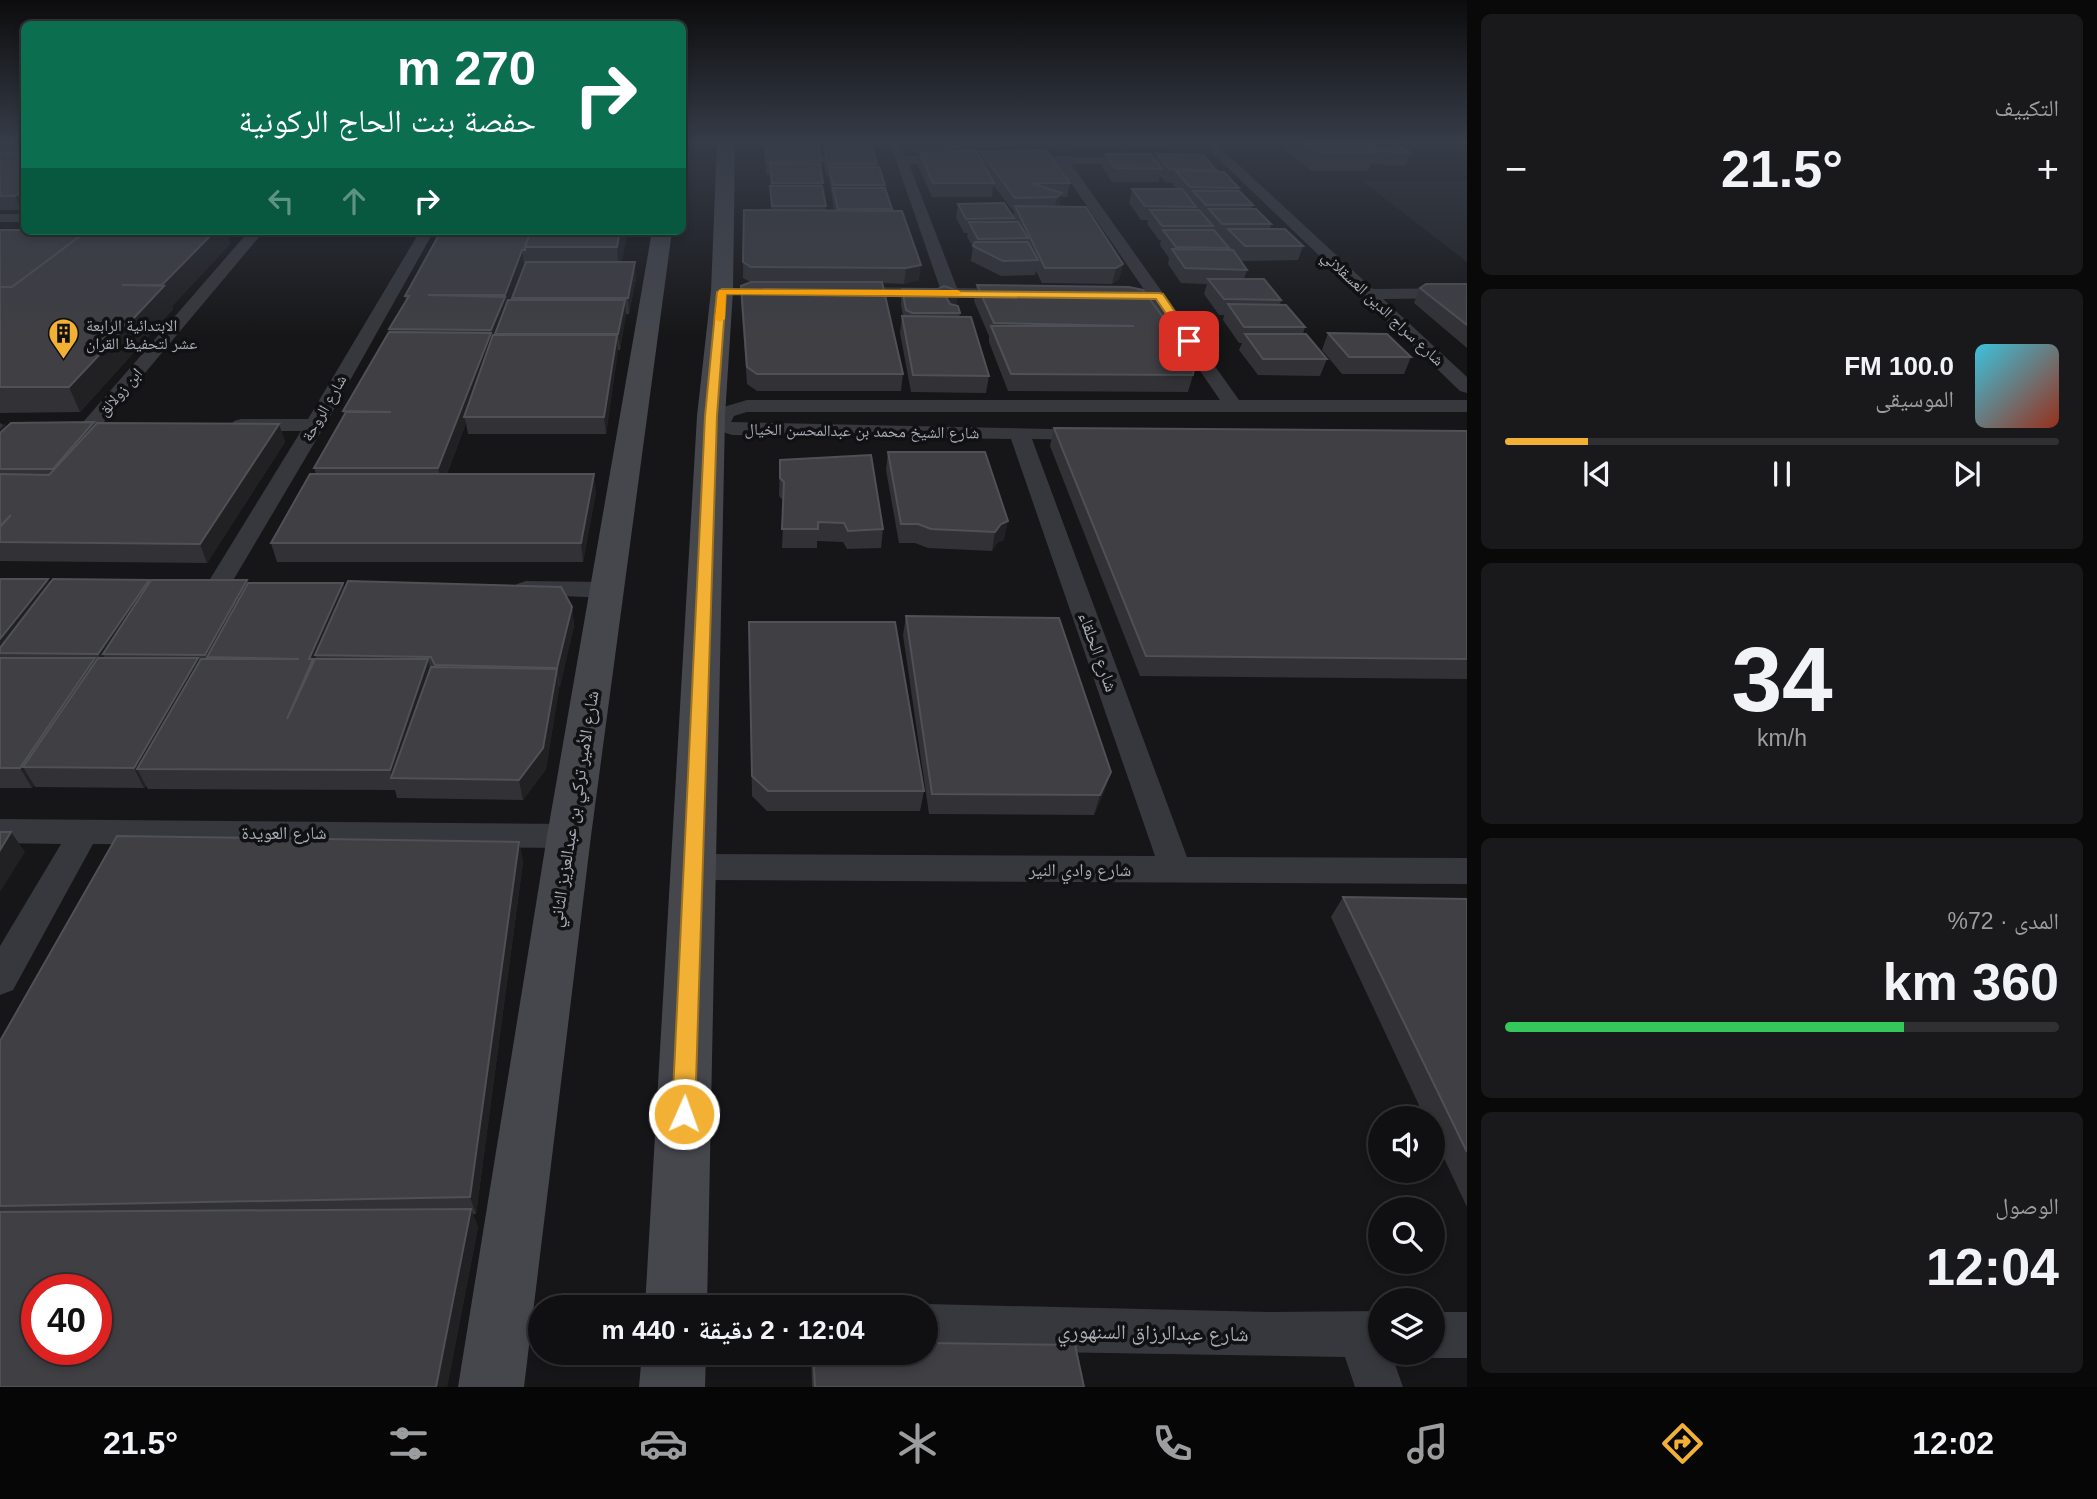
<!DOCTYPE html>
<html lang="ar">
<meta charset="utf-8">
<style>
:root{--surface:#101012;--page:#19191b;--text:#f1f3f6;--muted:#9c9d9f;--line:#303032;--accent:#f2b134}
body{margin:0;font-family:Arial,"Noto Naskh Arabic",sans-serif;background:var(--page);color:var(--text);direction:rtl;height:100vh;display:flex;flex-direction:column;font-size:26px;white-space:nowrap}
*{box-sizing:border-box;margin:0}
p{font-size:23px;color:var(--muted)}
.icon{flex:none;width:38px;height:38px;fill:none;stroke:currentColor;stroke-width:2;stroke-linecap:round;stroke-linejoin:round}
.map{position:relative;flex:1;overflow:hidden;direction:ltr}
.sheet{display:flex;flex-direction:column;gap:14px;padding:14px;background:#09090a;width:630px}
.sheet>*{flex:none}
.top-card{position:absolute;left:21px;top:21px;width:665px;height:214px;border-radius:10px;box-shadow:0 4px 10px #0003,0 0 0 2px var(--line);direction:rtl;background:#0b6e4f;color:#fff;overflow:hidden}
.fabs{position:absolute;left:1368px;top:1106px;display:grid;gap:14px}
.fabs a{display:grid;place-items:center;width:77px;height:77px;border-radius:50%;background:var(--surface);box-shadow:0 4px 10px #0003,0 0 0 2px var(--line);font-size:35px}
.speed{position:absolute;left:21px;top:1274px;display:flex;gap:14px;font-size:35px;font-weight:700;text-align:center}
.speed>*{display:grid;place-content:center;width:91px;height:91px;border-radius:50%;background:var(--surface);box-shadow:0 4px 10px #0003,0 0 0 2px var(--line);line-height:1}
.speed .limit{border:10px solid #d22;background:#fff;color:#111}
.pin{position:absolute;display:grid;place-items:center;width:60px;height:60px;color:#fff;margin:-30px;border-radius:14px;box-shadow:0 4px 10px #0006}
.me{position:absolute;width:77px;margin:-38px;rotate:2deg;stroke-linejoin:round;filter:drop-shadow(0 0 5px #0008)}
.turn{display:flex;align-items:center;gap:24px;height:147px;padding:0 35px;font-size:32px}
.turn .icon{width:91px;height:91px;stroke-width:2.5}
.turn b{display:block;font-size:49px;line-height:60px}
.lanes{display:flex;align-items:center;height:66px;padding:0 35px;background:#0003;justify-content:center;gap:35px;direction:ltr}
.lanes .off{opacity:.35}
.big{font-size:52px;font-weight:700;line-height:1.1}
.sheet .widget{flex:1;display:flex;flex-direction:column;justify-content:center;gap:10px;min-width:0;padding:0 24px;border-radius:10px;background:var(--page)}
.sheet .dial{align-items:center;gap:0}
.dial b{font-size:91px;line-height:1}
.song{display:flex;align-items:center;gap:21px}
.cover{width:84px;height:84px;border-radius:10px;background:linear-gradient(135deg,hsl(190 70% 55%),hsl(10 70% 35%))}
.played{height:7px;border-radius:4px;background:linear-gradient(90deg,var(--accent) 15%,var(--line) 15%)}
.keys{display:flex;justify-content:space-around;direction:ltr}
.heat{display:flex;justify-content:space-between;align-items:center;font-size:38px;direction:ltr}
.charge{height:10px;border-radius:5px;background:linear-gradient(90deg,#34c759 72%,var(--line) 0)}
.trip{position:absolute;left:528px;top:1295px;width:410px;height:70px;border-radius:35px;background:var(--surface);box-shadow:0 4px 10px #0003,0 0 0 2px var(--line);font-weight:700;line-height:70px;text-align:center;direction:rtl}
.dock{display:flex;height:112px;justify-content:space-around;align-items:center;background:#060607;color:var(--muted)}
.dock .icon{width:49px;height:49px}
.dock .active{color:var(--accent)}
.dock b{font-size:32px;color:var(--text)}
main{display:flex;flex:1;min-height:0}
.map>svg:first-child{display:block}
.built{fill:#222225}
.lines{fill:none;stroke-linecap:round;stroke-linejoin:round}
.street{fill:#37383d;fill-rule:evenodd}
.secondary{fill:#45474d;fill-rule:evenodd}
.wall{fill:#323236}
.shaded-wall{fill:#212124}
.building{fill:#3f3f44;stroke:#4f5156;stroke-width:2;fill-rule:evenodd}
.route{fill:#f2b134;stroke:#9d7322;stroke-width:2}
.slow{fill:#f59e0b}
.labels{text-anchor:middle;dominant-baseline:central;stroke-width:7;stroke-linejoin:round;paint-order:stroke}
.far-street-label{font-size:16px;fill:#a8adb8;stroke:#111113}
.far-poi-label{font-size:16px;fill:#a8adb8;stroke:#111113;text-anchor:start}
.street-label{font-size:18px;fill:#a8adb8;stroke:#111113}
.near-street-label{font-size:21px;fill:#a8adb8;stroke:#111113}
</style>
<main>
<section class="sheet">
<div class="widget"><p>التكييف</p>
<div class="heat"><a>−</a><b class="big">21.5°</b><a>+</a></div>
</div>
<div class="widget">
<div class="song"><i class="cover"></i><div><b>100.0 FM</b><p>الموسيقى</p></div></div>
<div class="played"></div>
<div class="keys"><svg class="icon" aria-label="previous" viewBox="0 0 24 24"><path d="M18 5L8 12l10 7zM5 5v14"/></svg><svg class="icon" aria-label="pause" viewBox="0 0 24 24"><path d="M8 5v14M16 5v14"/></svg><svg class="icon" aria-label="next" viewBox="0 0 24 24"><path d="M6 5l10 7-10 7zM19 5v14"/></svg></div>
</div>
<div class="widget dial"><b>34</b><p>km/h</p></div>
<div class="widget"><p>المدى · 72%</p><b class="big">360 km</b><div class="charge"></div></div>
<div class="widget"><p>الوصول</p><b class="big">12:04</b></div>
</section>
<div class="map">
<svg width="1467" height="1387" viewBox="0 0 1467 1387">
<rect width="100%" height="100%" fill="#161618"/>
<polygon class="built" points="1362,181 1467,181 1467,262"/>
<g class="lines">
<g class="street">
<polygon points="890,143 900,143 906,156 963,157 964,160 958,164 909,164 957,288 1013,289 1021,294 1019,298 841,296 839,292 841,288 847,287 940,288"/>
<polygon points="1202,143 1215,143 1373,289 1467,288 1467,298 1383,299 1467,377 1467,393 1460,391"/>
<polygon points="1016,156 1145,157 1146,160 1140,164 1071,164 1239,400 1467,400 1467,412 747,412 734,416 731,422 1098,430 1101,434 1098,438 1091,440 1032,439 1187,857 1467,858 1467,884 693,880 681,876 677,867 681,858 693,854 1155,856 1011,439 732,435 716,430 710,421 720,408 747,400 1220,400 1152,301 1110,300 1102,295 1110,290 1145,291 1058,164 1011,163 1010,160"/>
<rect x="0" y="214" width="24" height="8"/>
<polygon points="249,231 264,231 98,429 84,429 81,425 84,421"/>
<polygon points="420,231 434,231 325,425 228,589 219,591 210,589 207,584 301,431 241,431 234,429 231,425 234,421 241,419 308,419"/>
<polygon points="668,231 666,235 661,236 591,236 584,232"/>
<polygon points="526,581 608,582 617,585 621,590 617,595 608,598 517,594 513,589 517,584"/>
<polygon points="0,819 569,824 580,827 585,836 580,845 569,848 93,844 13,990 0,995 0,946 61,844 0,843"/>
<polygon points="926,1304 1269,1312 1381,1311 1381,1353 1391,1353 1403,1387 1355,1387 1345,1357 926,1350 926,1307 918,1307"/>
<polygon points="1433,1312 1467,1312 1467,1358 1433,1358 1420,1353 1433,1353"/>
</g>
<g class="secondary">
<polygon points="717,143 735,143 733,291 725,416 707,1307 645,1307 697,416 711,291"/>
<polygon points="652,231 672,231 591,836 524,1387 458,1387 547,836"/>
<polygon points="642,1353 706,1353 705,1387 639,1387"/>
</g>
</g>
<g class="wall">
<polygon points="0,143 24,143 24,208 21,210 0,210"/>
<polygon points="763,143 815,143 814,145 822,161 821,172 826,211 834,211 829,177 827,177 823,160 824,150 822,143 868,143 868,147 877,164 877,167 885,185 885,188 892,209 892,211 919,280 904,284 882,283 903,374 901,391 757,391 747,384 741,302 741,286 751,282 743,278 744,210 771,210 770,175 766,175"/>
<polygon points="910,143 1019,143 1018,147 981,149 978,143 977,152 979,157 980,151 1070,183 1067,197 1061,197 1059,207 1123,264 1119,279 1112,284 1042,283 1036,271 1035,275 1001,276 971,261 973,247 967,237 968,233 964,233 956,218 958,204 1013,217 1014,212 993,185 992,197 932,197 918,166 920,153 953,152 913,152"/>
<polygon points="1026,143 1061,143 1059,147 1029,147"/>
<polygon points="1071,143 1121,143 1120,148 1074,148"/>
<polygon points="1127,143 1169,143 1168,148 1131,147"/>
<polygon points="1277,143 1396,143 1411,153 1406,166 1373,164 1371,163 1368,171 1311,171"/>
<polygon points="1105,154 1155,160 1157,154 1216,170 1216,171 1239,188 1238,191 1253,205 1252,209 1271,224 1270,229 1303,246 1298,260 1241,261 1247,270 1244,279 1281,300 1280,305 1305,327 1303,334 1327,359 1320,376 1258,375 1239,350 1242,343 1239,343 1223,320 1224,315 1219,315 1204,294 1207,284 1181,283 1168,264 1169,258 1160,245 1161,240 1159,240 1147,224 1148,220 1141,220 1129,203 1132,189 1177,189 1173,185 1173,183 1166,183 1160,176 1159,182 1112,182 1102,167"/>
<polygon points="0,230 226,231 230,244 172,306 173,309 80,412 0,413"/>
<polygon points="441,231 627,236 621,262 636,278 629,314 626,314 620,350 618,350 606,434 468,434 466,423 447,474 596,492 583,562 277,562 271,543 316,474 314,468 344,415 343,411 389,332 389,329 406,300 405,296"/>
<polygon points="1467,284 1467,348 1414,303 1420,288"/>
<polygon points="977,285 1193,375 1188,392 1008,391 989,342 989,336 974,301"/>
<polygon points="902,289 958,291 956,306 960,313 959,317 989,376 986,393 911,392 900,333 902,316 903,316 901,304"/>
<polygon points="1328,333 1411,357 1404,374 1342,374 1322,350"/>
<polygon points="0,423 7,427 279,424 285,442 207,563 0,561"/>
<polygon points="1054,428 1467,431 1467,679 1140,676 1050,446"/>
<polygon points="888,452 985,452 1004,540 997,543 992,551 928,548 915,543 899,543 886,470"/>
<polygon points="780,460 883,529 881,548 847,549 843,542 817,541 817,548 782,548 784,501 779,496"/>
<polygon points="0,579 50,583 149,580 150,582 247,580 248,583 343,583 345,588 572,607 574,626 559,688 546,769 523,800 397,798 395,790 148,789 146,786 144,788 35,787 34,785 32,788 0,788"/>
<polygon points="906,616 1111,772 1104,792 1094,815 929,814 903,635"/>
<polygon points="749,622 924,791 920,811 767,811 752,796"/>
<polygon points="519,842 523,862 476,1214 473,1214 478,1227 447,1387 0,1387 0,1041"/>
<polygon points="1343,897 1467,899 1467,1207 1433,1135 1433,1118 1425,1118 1331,917"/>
<polygon points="811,1353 926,1353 1084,1387 812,1387"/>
</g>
<g class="shaded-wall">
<polygon points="24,190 24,196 19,196 24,208 21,210 15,196"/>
<polygon points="1062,193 1059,207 1054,211 1057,197"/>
<polygon points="215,231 226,231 230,244 172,306 173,309 80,412 69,387 163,287 162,285"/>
<polygon points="620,231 627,231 627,236 619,276 617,247"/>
<polygon points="522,250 524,265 507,311 505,295"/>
<polygon points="635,262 636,278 629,314 628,298"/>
<polygon points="1123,264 1119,279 1112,284 1116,268"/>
<polygon points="921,265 919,280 904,284 906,268"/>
<polygon points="958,291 956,307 944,313 946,297"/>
<polygon points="505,297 507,313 495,334 496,340 493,346 491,330"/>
<polygon points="625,300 626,316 620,350 618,334"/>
<polygon points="491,333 493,349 464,417 466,423 442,487 438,468"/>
<polygon points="617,335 618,352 606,434 604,417"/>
<polygon points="94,422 102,440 62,487 53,469"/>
<polygon points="5,423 14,441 0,455 0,429"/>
<polygon points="279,424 285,442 207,563 200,544"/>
<polygon points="594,474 596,492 583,562 581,543"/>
<polygon points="1008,521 1004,540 997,543 992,551 995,532 1001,524"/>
<polygon points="48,579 58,598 0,653 0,639"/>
<polygon points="149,580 157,599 103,654 111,669 107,674 98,654"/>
<polygon points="247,580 254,600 207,657 214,673 213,675 205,655"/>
<polygon points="343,583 349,602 315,655 320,669 287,719 309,659"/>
<polygon points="572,607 574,626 560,688 557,668"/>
<polygon points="95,658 105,678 23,767 34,785 32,788 20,768"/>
<polygon points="198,658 206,678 137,769 146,786 144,788 134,768"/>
<polygon points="428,659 433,679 392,778 390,770"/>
<polygon points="557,669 559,689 546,769 523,800 519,780"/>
<polygon points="1111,772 1104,792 1094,815 1100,795"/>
<polygon points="11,832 25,852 0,892 0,850"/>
<polygon points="519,842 523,862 476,1214 470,1197"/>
<polygon points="471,1209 478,1227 447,1387 436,1387"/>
</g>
<g class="building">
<polygon points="1306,143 1362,143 1375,152 1318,152"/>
<polygon points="1366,143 1396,143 1411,153 1378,151"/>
<polygon points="765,145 818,145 822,161 767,162"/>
<polygon points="824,147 872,147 877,164 828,164"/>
<polygon points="1046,150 1070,183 1031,183 1062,193 1057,197 1015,198 980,151"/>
<polygon points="976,151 994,183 933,183 920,153"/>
<polygon points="0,153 24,153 24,190 15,196 0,196"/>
<polygon points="1105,154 1150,154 1162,169 1115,168"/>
<polygon points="1157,154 1203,155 1216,170 1169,169"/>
<polygon points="770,164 820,164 823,183 772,183"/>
<polygon points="829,167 879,167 885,185 833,185"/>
<polygon points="1176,171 1224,172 1239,188 1190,187"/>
<polygon points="770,186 822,186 826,206 772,206"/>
<polygon points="833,188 885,188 892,209 838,209"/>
<polygon points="1132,189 1182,189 1196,207 1145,206"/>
<polygon points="1193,191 1239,191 1253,205 1206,205"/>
<polygon points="1004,203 1014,218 966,219 958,204"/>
<polygon points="1015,206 1086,207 1123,264 1116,268 1045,268"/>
<polygon points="1209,209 1256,209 1271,224 1222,224"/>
<polygon points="744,210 902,211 921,265 906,268 751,267 743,262"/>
<polygon points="1150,210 1199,210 1213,226 1162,226"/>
<polygon points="969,222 1018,222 1028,238 978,239"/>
<polygon points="1228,229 1285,229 1303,246 1245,246"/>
<polygon points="0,230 24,230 24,231 87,231 12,287 0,287"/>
<polygon points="1163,230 1214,230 1229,248 1176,247"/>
<polygon points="87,231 215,231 162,285 122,285 164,286 69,387 0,387 0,287 12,287"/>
<polygon points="441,231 531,231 525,247 525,250 522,250 505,295 428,295 505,297 491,330 389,329 409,296 405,296"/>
<polygon points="531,231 620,231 617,247 525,247"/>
<polygon points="975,242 1028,242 1038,260 1003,261 973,246"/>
<polygon points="1172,249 1233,250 1247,270 1185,268"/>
<polygon points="526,262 635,262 628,298 512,298"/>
<polygon points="1208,279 1264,279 1281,300 1224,299"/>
<polygon points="751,282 882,282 903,374 757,374 747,367 741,286"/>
<polygon points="1426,284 1467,284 1467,325 1420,288"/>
<polygon points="977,285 1129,287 1143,290 1171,328 1194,368 1193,375 1011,374 991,326 1134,326 994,323"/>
<polygon points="944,286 958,291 946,297 950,304 958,306 960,313 912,313 906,310 902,289 938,289"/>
<polygon points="508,300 625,300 618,334 495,334"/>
<polygon points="1228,304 1286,305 1305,327 1244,327"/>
<polygon points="902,316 971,317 989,376 913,375"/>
<polygon points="389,332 491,333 438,468 314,468 346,412 391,412 343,411"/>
<polygon points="1328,333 1387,334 1411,357 1349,357"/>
<polygon points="1245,334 1306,334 1327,359 1263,359"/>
<polygon points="493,335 617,335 604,417 464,417"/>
<polygon points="94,422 53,469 0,469 0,433 11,423"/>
<polygon points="97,423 279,424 200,544 0,542 0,527 11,515 0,526 0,474 49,475"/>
<polygon points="1054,428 1467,431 1467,659 1146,656"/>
<polygon points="888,452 985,452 1008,521 1001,524 995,532 931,529 918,524 901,524"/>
<polygon points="871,455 883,529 848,531 844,523 818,522 818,529 782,529 784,482 780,478 780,460"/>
<polygon points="310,474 594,474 581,543 271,543"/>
<polygon points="0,579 48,579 0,639"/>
<polygon points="53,579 149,580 98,654 0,653 0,648"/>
<polygon points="151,580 247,580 205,655 103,654"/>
<polygon points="348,581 561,587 572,607 557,668 435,665 431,657 315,655"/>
<polygon points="248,583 343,583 309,659 313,659 287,719 315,659 428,659 390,770 137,769 201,659 299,659 207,657"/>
<polygon points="906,616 1059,618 1111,772 1100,795 932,794"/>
<polygon points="749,622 895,622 924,791 768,791 752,776"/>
<polygon points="0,658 95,658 20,768 0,768"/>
<polygon points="98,658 198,658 134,768 23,767"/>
<polygon points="431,667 557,669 543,748 519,780 391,778"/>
<polygon points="0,832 11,832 0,850"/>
<polygon points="117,836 519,842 470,1197 0,1206 0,1041"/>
<polygon points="1343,897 1467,899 1467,1152"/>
<path d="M471,1209l-35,178h-436v-175zM37,1290h59v59h-59z"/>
<polygon points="926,1343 1075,1345 1084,1387 815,1387 813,1353 926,1353"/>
</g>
<linearGradient id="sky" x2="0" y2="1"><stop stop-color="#0c0c0d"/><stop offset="0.42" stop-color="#363c48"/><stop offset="1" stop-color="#363c48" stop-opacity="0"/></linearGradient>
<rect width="1467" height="337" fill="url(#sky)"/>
<polygon class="route" points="722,289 1159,293 1163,294 1195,341 1186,343 1156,299 726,294 717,416 695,1114 692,1122 684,1125 676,1122 672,1114 705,416 717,292"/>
<polygon class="slow" points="719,290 958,290 962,293 958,295 726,294 725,319 720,322 715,319"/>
<defs>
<symbol id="building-pin" viewBox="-11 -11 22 30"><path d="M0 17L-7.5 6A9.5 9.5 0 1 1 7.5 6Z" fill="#f2b134" stroke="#111113"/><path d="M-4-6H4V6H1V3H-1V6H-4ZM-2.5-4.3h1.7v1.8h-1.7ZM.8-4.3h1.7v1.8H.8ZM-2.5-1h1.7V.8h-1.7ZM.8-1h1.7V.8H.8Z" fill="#111"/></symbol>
</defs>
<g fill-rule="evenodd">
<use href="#building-pin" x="46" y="316" width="35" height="47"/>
</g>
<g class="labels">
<g class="far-street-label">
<text transform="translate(1383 308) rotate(43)">شارع سراج الدين العسقلاني</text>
<text transform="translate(120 392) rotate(-49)">ابن زولالق</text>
<text transform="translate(324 408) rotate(-60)">شارع الروحة</text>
<text transform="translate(862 431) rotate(1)">شارع الشيخ محمد بن عبدالمحسن الخيال</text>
</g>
<g class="far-poi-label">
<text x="86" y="325">الابتدائية الرابعة<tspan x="86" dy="18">عشر لتحفيظ القران</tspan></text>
</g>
<g class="street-label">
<text transform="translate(1098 652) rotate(70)">شارع الحلقاء</text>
<text transform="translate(574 809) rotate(-81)">شارع الأمير تركي بن عبدالعزيز الثاني</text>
<text x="284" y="833">شارع العويدة</text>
<text x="1080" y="870">شارع وادي النير</text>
</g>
<g class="near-street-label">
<text transform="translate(1153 1332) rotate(1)">شارع عبدالرزاق السنهوري</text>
</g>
</g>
</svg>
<div class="fabs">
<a><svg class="icon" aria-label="sound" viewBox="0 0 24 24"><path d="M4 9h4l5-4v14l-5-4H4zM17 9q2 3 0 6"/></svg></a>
<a><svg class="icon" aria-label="search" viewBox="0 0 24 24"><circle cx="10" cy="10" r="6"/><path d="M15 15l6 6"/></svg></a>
<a><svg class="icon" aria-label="layers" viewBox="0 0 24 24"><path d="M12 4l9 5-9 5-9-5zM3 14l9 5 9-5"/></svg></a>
</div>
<div class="speed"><div class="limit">40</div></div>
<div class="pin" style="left:1189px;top:341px;background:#d93025"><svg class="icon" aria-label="arrive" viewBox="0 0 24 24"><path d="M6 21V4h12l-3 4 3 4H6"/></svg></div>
<svg class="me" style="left:684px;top:1114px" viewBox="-20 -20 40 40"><circle r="17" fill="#f2b134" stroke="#fff" stroke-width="3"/><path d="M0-11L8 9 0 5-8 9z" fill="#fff"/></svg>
<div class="trip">12:04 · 2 دقيقة · 440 m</div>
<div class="top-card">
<div class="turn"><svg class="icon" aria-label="right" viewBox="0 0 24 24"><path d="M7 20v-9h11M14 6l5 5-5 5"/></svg><div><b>270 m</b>حفصة بنت الحاج الركونية</div></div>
<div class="lanes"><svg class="icon off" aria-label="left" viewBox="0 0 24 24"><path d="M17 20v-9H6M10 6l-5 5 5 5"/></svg><svg class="icon off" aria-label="ahead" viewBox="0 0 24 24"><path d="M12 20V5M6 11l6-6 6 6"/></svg><svg class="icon" aria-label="right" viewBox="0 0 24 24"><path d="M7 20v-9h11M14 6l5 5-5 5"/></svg></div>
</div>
</div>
</main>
<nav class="dock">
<b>12:02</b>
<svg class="icon active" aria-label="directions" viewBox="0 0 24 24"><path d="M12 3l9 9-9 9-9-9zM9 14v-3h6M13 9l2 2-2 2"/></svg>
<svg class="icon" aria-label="music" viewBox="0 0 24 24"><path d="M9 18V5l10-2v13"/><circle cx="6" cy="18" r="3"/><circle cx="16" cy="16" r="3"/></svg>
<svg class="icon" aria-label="phone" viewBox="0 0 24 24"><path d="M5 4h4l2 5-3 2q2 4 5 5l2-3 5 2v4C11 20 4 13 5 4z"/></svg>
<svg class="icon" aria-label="climate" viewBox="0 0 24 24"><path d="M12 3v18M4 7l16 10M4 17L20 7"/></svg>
<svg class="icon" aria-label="car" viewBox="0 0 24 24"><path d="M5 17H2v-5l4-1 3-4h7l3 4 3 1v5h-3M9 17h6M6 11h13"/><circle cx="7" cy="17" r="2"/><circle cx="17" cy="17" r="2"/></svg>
<svg class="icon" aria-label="filters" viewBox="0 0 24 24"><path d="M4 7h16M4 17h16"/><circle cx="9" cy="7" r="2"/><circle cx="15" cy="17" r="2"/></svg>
<b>21.5°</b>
</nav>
